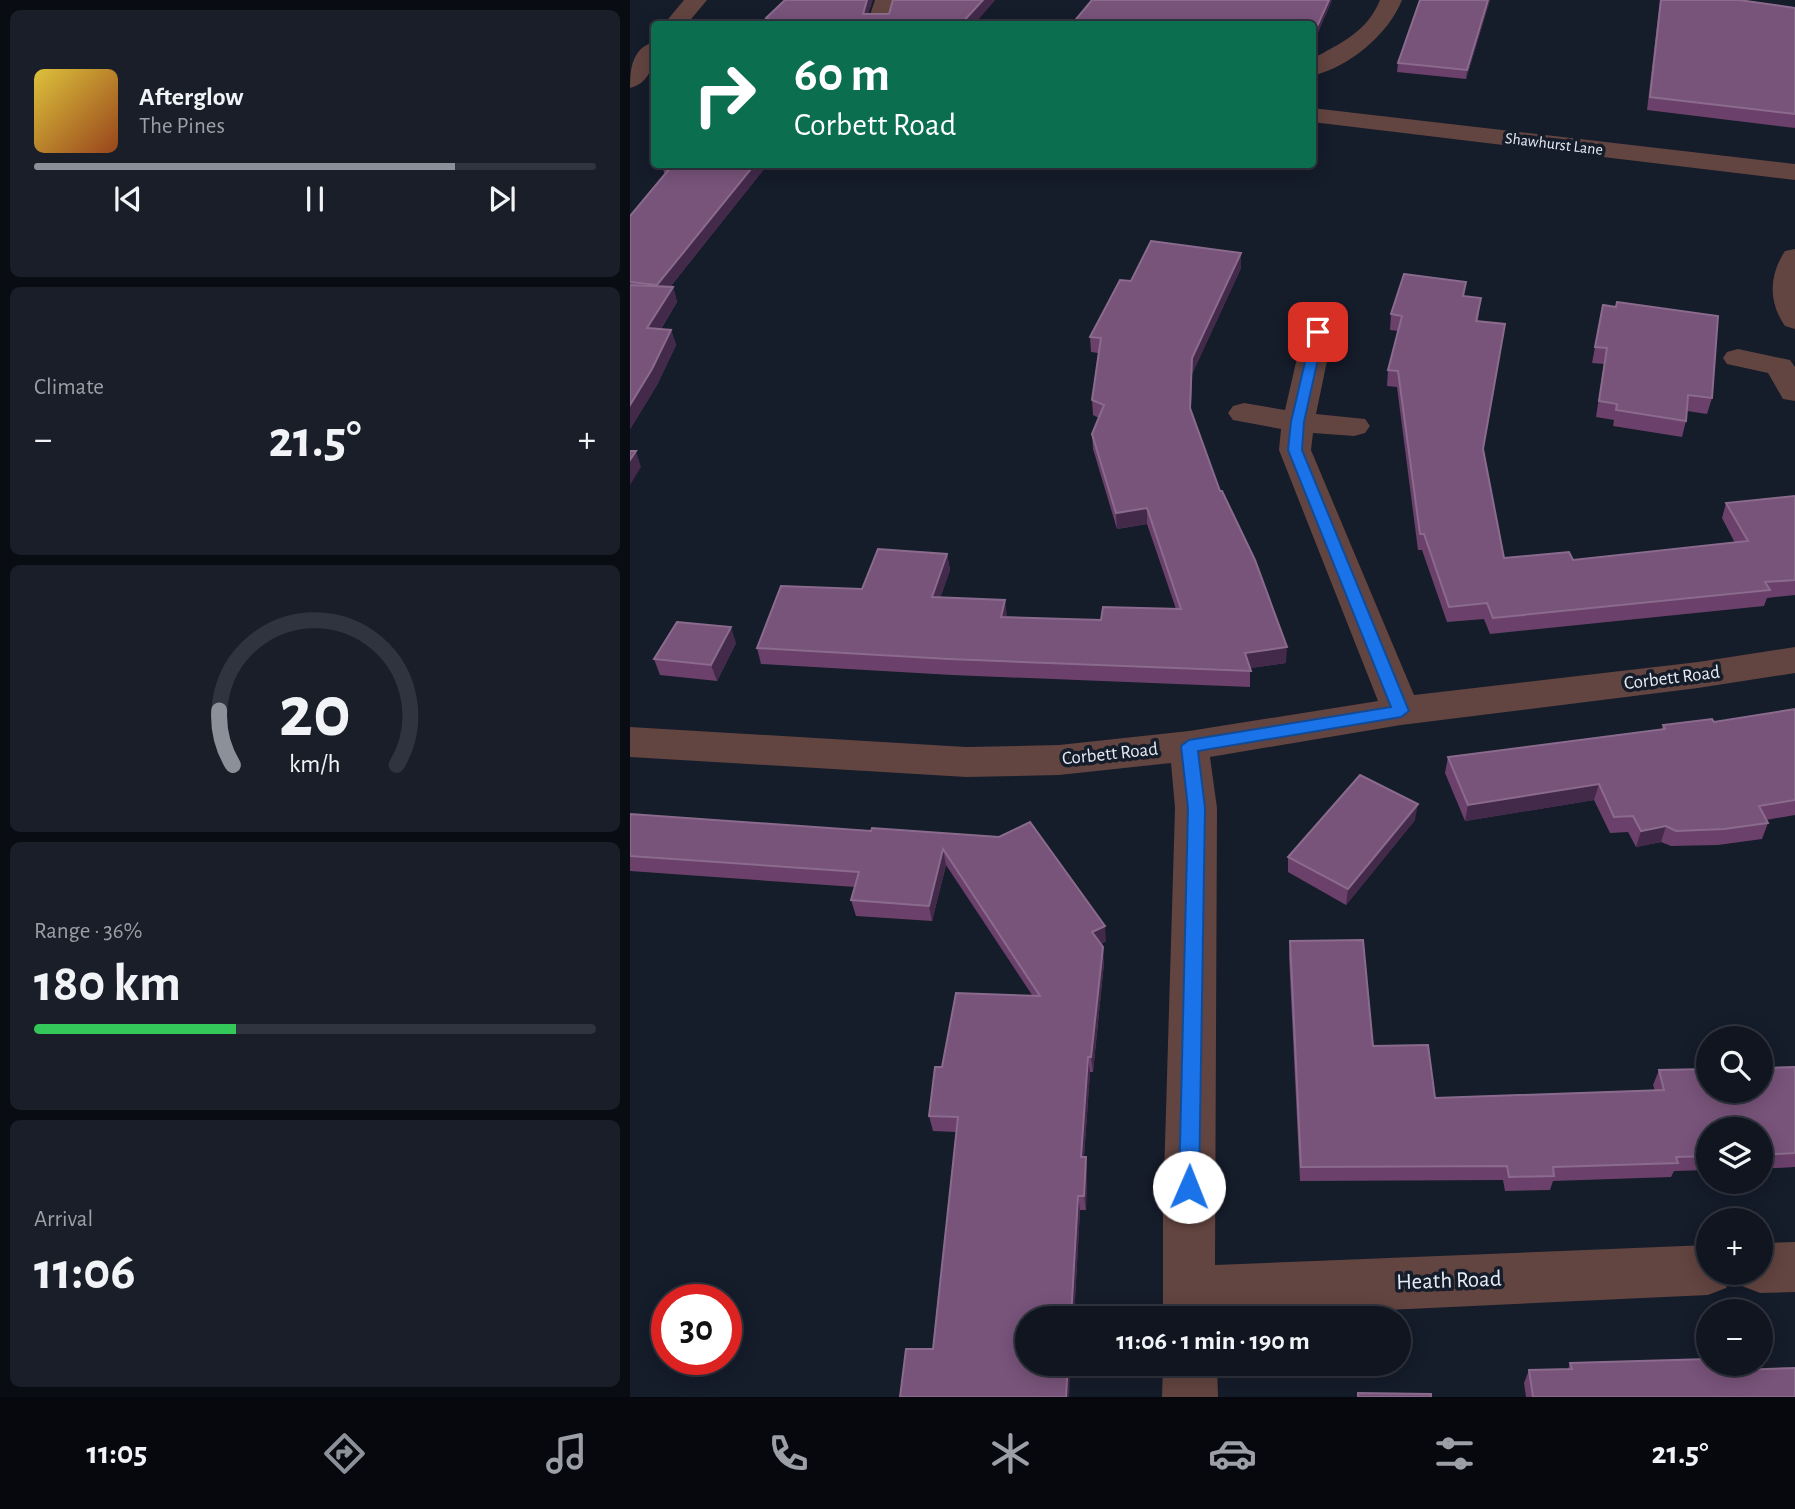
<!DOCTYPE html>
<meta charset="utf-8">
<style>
:root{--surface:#101520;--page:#191e29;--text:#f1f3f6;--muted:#9c9fa5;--line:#30343e;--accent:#8c9099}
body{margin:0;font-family:"Alegreya Sans",sans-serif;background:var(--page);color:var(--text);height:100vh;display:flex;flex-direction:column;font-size:26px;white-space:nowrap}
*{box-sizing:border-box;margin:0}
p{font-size:23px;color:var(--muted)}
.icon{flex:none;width:38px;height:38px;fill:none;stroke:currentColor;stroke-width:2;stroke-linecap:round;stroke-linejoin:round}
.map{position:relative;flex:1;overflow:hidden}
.panel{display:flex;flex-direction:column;gap:10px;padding:10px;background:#090c12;width:630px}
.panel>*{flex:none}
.hud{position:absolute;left:21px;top:21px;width:665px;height:147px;border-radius:7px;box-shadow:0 4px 18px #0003,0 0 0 2px var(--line);background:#0b6e4f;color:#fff;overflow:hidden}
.buttons{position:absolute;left:1066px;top:1026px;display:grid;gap:14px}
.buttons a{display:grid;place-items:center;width:77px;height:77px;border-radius:50%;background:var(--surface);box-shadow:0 4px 18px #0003,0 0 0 2px var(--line);font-size:35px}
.speed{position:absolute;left:21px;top:1284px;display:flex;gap:14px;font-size:35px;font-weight:700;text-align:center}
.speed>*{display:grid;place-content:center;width:91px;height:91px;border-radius:50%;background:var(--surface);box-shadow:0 4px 18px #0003,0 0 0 2px var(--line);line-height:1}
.speed .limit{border:10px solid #d22;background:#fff;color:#111}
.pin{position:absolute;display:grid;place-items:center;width:60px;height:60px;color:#fff;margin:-30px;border-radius:14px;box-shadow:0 4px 10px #0006}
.me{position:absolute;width:77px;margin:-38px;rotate:1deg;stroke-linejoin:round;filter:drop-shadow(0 0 5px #0008)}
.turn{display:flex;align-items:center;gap:24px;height:147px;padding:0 28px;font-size:32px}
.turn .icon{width:91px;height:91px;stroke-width:2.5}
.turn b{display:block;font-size:49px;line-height:60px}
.big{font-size:52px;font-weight:700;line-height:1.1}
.panel .tile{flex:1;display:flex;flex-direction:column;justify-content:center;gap:10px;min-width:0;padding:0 24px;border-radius:10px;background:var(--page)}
.panel .dial{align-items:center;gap:0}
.dial svg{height:182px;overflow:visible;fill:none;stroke:var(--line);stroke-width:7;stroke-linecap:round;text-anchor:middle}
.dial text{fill:var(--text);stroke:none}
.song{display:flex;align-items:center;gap:21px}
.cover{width:84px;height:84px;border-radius:10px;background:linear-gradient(135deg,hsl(50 70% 55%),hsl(20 70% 35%))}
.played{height:7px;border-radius:4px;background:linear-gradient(90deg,var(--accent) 75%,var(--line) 75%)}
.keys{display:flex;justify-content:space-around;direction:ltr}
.heat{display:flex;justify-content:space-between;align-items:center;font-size:38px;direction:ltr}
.charge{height:10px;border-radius:5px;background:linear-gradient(90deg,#34c759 36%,var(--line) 0)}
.trip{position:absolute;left:385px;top:1306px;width:396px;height:70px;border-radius:35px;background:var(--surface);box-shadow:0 4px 18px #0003,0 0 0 2px var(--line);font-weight:700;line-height:70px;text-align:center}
.tabs{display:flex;height:112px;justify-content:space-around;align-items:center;background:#06080d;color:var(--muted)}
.tabs .icon{width:49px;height:49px}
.tabs .selected{color:var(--accent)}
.tabs b{font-size:32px;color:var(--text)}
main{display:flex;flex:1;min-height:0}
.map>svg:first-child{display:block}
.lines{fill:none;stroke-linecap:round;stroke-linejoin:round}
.minor{fill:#624440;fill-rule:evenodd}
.wall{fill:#6b416b}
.shaded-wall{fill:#432a4b}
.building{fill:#78537a;stroke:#8a6b8d;stroke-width:2}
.route{fill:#1a73e8;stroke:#114b97;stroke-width:2}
.labels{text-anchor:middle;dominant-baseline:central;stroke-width:7;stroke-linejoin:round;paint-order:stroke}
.far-street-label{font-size:16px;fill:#e6ecf5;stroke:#151c2a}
.street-label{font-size:19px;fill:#e6ecf5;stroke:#151c2a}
.near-street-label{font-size:23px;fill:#e6ecf5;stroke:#151c2a}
</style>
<main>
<section class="panel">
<div class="tile">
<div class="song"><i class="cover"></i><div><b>Afterglow</b><p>The Pines</p></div></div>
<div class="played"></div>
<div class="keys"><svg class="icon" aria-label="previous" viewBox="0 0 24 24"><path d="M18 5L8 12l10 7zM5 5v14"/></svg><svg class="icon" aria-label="pause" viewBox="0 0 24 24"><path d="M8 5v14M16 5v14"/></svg><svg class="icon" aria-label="next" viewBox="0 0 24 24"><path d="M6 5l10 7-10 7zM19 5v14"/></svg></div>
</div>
<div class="tile"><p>Climate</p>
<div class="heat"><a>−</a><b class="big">21.5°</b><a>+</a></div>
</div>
<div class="tile dial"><svg viewBox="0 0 100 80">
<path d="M14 69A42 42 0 1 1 86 69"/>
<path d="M14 69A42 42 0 0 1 8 45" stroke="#8c9099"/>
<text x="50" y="56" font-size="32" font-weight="700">20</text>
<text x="50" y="72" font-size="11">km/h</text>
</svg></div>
<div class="tile"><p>Range · 36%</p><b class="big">180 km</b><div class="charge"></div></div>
<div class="tile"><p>Arrival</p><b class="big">11:06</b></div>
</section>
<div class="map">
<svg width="1165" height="1397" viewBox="0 0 1165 1397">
<rect width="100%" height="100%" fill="#151c2a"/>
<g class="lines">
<g class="minor">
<polygon points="54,0 77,0 57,24 34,24"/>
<polygon points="245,0 267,0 259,24 237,24"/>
<path d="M750,0h22c-14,35 -53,67 -90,76v-17c29,-16 55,-27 68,-59z"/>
<path d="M24,42c2,18 -3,41 -24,46 0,-19 2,-40 24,-46z"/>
<polygon points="682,108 1165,164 1165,180 682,122"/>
<path d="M1165,249v80l-10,-3c-17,-24 -16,-51 0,-75z"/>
<polygon points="688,323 699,326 703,332 686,414 735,419 740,426 735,433 724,436 683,433 681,450 784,695 1068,662 1165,647 1165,673 1068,688 771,725 580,757 587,808 585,1265 1078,1245 1078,1272 1103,1272 1096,1288 1078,1295 587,1318 533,1318 533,1211 545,808 541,763 429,775 336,777 0,757 0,727 336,747 429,745 559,731 748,701 649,450 651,429 603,420 598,413 603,406 614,403 655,410 673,332 677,326"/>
<polygon points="1108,349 1160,360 1165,367 1165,401 1153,399 1138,373 1097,364 1093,358 1097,352"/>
<polygon points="1165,1242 1165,1292 1130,1293 1112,1286 1106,1272 1130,1272 1130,1243"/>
<polygon points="533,1363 587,1363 588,1397 532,1397"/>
</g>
</g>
<g class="wall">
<polygon points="365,0 344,24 137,24 136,18 239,14 259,14"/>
<polygon points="702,0 685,39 682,39 682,24"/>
<polygon points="860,0 836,79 767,72 768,63"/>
<polygon points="1030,0 1109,0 1165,8 1165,128 1017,110"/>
<polygon points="138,164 40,287 43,287 47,302 31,329 41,330 46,345 27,385 0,429 0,216 35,175 32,166"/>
<polygon points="611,253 611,268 562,374 561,410 590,491 656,663 620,668 620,687 322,675 131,664 127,648 232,589 317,554 320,570 310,598 377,616 377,617 471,620 546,609 517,524 487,529 463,449 462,434 469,418 463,415 462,400 468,353 461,352 460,337 501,281"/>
<polygon points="834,296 851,298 848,321 853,450 874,558 943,560 1105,543 1092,518 1096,503 1165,496 1165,595 1137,598 1134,606 860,634 854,619 817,622 792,550 788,550 767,387 757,386 758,370 768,331 760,330 761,314"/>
<polygon points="973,305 1082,398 1077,414 1057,411 1056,421 1052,437 983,426 984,420 966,417 974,364 962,363"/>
<polygon points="106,643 87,681 30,675 24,659"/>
<polygon points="1165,709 1165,815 1136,820 1138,823 1132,839 1088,845 1041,846 1031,842 1006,847 998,832 980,833 964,800 835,821 815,773 818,757 1032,729 1033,725 1084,722"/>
<polygon points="0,814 241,831 369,837 476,941 471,944 474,963 463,1072 460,1072 454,1157 456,1157 457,1171 456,1210 450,1210 444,1318 397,1318 303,1349 326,1132 303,1131 299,1116 312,1067 402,995 316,865 302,921 226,916 221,900 225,887 0,871"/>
<polygon points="785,820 716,905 658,872 658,857"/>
<polygon points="660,941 743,1046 805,1098 1025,1091 1023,1085 1029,1070 1165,1067 1165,1167 1130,1169 1130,1129 1078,1129 1078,1170 1044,1171 1041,1177 923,1181 920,1190 875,1191 873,1180 670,1181 659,956"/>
<polygon points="940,1363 1110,1370 1165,1397 896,1397 894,1383 899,1370 938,1369"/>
</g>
<g class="shaded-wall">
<polygon points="237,0 243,0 235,24 233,14"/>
<polygon points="353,0 365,0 344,24 331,24"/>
<polygon points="699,0 702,0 685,39 685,31"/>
<polygon points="858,0 860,0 836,79 837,70"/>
<polygon points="125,164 138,164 31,298 27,285"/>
<polygon points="611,253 611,268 562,374 560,424 562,358"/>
<polygon points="43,287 47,302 21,344 17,328"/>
<polygon points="41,330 46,345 27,385 0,429 0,405"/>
<polygon points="6,451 11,467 0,485 0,460"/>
<polygon points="517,508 517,524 487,529 486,513"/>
<polygon points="317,554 320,570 305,613 302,597"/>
<polygon points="375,600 377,616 373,633 371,617"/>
<polygon points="101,627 106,643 87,681 81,665"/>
<polygon points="657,647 656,663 615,669 615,653"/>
<polygon points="969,784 964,800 835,821 838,805"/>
<polygon points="788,804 785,820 716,905 718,889"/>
<polygon points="1036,826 1031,842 1006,847 1011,831"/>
<polygon points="313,849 316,865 302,921 299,906"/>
<polygon points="475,926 476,941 464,947 462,932"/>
<polygon points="473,947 474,963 463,1072 461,1057"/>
<polygon points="458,1057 460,1072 453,1171 451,1157"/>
<polygon points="456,1157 457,1171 456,1210 454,1196"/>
<polygon points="448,1196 450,1210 444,1318 441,1318"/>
<polygon points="438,1363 441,1363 439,1397 436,1397"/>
</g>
<g class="building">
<polygon points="155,0 237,0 233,14 259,14 263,0 353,0 331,24 147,24 136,18"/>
<polygon points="462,0 699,0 685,31 682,30 682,24 442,24"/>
<polygon points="790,0 858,0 837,70 768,63"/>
<polygon points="1031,0 1109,0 1165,8 1165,114 1020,97"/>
<polygon points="34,164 125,164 27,285 0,282 0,216 41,167 32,166"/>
<polygon points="521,241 611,253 562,358 560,408 590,491 592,491 625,560 657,647 615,653 621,671 319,659 127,648 151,586 232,589 248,549 317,554 302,597 375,600 371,617 471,620 473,607 551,609 517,508 486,513 462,434 474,405 462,400 471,338 460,337 490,280 501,281"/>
<polygon points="774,274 836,282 833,296 851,298 846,321 875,324 853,449 874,558 939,552 943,560 1118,541 1096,503 1165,496 1165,580 1135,582 1140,590 863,618 857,603 819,607 794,534 790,534 768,371 758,370 772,316 761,314"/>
<polygon points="0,285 43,287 17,328 41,330 22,369 0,405"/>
<polygon points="987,302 1088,316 1082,398 1058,395 1056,421 986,410 987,404 969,401 977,348 965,347 973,305 986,307"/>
<polygon points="0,451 6,451 0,460"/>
<polygon points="47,622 101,627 81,665 24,659"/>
<polygon points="1165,709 1165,800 1129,806 1138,823 1094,829 1046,831 1036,826 1011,831 1003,816 984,817 969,784 838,805 818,757 1035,729 1033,725 1082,719 1084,722"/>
<polygon points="730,775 788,804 718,889 658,857"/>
<polygon points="0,814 241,831 242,828 369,837 400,822 475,926 462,932 473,947 461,1057 458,1057 451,1157 456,1157 454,1196 448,1196 441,1318 397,1318 397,1363 438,1363 436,1397 270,1397 276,1349 303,1349 328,1117 299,1116 305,1067 312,1067 326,993 410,996 313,849 299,906 221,900 229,872 0,856"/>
<polygon points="733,940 743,1046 798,1045 805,1098 1034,1090 1029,1070 1078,1069 1078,1090 1130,1090 1130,1068 1165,1067 1165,1153 1130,1155 1130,1129 1078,1129 1078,1156 1046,1157 1048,1163 923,1167 924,1176 879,1177 877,1166 671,1167 660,941"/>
<polygon points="1078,1359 1078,1363 1109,1363 1110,1370 1165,1368 1165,1397 903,1397 899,1370 942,1369 940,1363"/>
<polygon points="728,1393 801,1394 801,1397 728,1397"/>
</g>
<polygon class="route" points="688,329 694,332 674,422 672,450 779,711 771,717 568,751 575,808 569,1187 566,1194 559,1197 552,1194 549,1187 558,808 551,746 559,740 761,707 658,450 661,422 682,332"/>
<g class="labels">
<g class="far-street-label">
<text transform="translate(924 144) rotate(7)">Shawhurst Lane</text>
</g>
<g class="street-label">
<text transform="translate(1042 678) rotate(-7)">Corbett Road</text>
<text transform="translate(480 754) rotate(-6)">Corbett Road</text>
</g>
<g class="near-street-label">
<text transform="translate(819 1281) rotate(-2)">Heath Road</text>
</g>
</g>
</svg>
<div class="buttons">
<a><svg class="icon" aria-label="search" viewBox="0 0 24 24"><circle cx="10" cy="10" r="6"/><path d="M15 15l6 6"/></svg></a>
<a><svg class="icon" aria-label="layers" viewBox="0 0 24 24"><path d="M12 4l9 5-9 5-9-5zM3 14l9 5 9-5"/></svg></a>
<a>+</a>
<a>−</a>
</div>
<div class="speed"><div class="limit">30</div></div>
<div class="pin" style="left:688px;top:332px;background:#d93025"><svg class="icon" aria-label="arrive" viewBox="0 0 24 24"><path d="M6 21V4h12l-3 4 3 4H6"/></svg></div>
<svg class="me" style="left:559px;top:1187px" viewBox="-20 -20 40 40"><circle r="19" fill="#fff"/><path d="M0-13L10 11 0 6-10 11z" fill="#1a73e8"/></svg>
<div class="trip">11:06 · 1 min · 190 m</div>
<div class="hud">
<div class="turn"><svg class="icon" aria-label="right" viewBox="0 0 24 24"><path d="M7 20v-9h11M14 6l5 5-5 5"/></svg><div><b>60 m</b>Corbett Road</div></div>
</div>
</div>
</main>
<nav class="tabs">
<b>11:05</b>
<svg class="icon selected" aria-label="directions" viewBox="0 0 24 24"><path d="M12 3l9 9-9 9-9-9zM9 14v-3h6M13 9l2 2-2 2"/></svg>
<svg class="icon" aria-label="music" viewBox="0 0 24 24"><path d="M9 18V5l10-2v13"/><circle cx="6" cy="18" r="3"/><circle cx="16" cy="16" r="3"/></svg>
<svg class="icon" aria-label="phone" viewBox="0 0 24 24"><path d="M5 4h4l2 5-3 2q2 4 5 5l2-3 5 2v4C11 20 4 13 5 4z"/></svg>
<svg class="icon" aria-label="climate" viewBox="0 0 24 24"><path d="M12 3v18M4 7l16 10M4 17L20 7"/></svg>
<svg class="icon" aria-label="car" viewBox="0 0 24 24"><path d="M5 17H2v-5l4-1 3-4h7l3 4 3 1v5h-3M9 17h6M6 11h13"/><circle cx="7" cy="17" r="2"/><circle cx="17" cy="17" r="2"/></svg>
<svg class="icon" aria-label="filters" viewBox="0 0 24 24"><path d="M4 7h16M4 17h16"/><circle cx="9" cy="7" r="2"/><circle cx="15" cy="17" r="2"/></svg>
<b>21.5°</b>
</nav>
